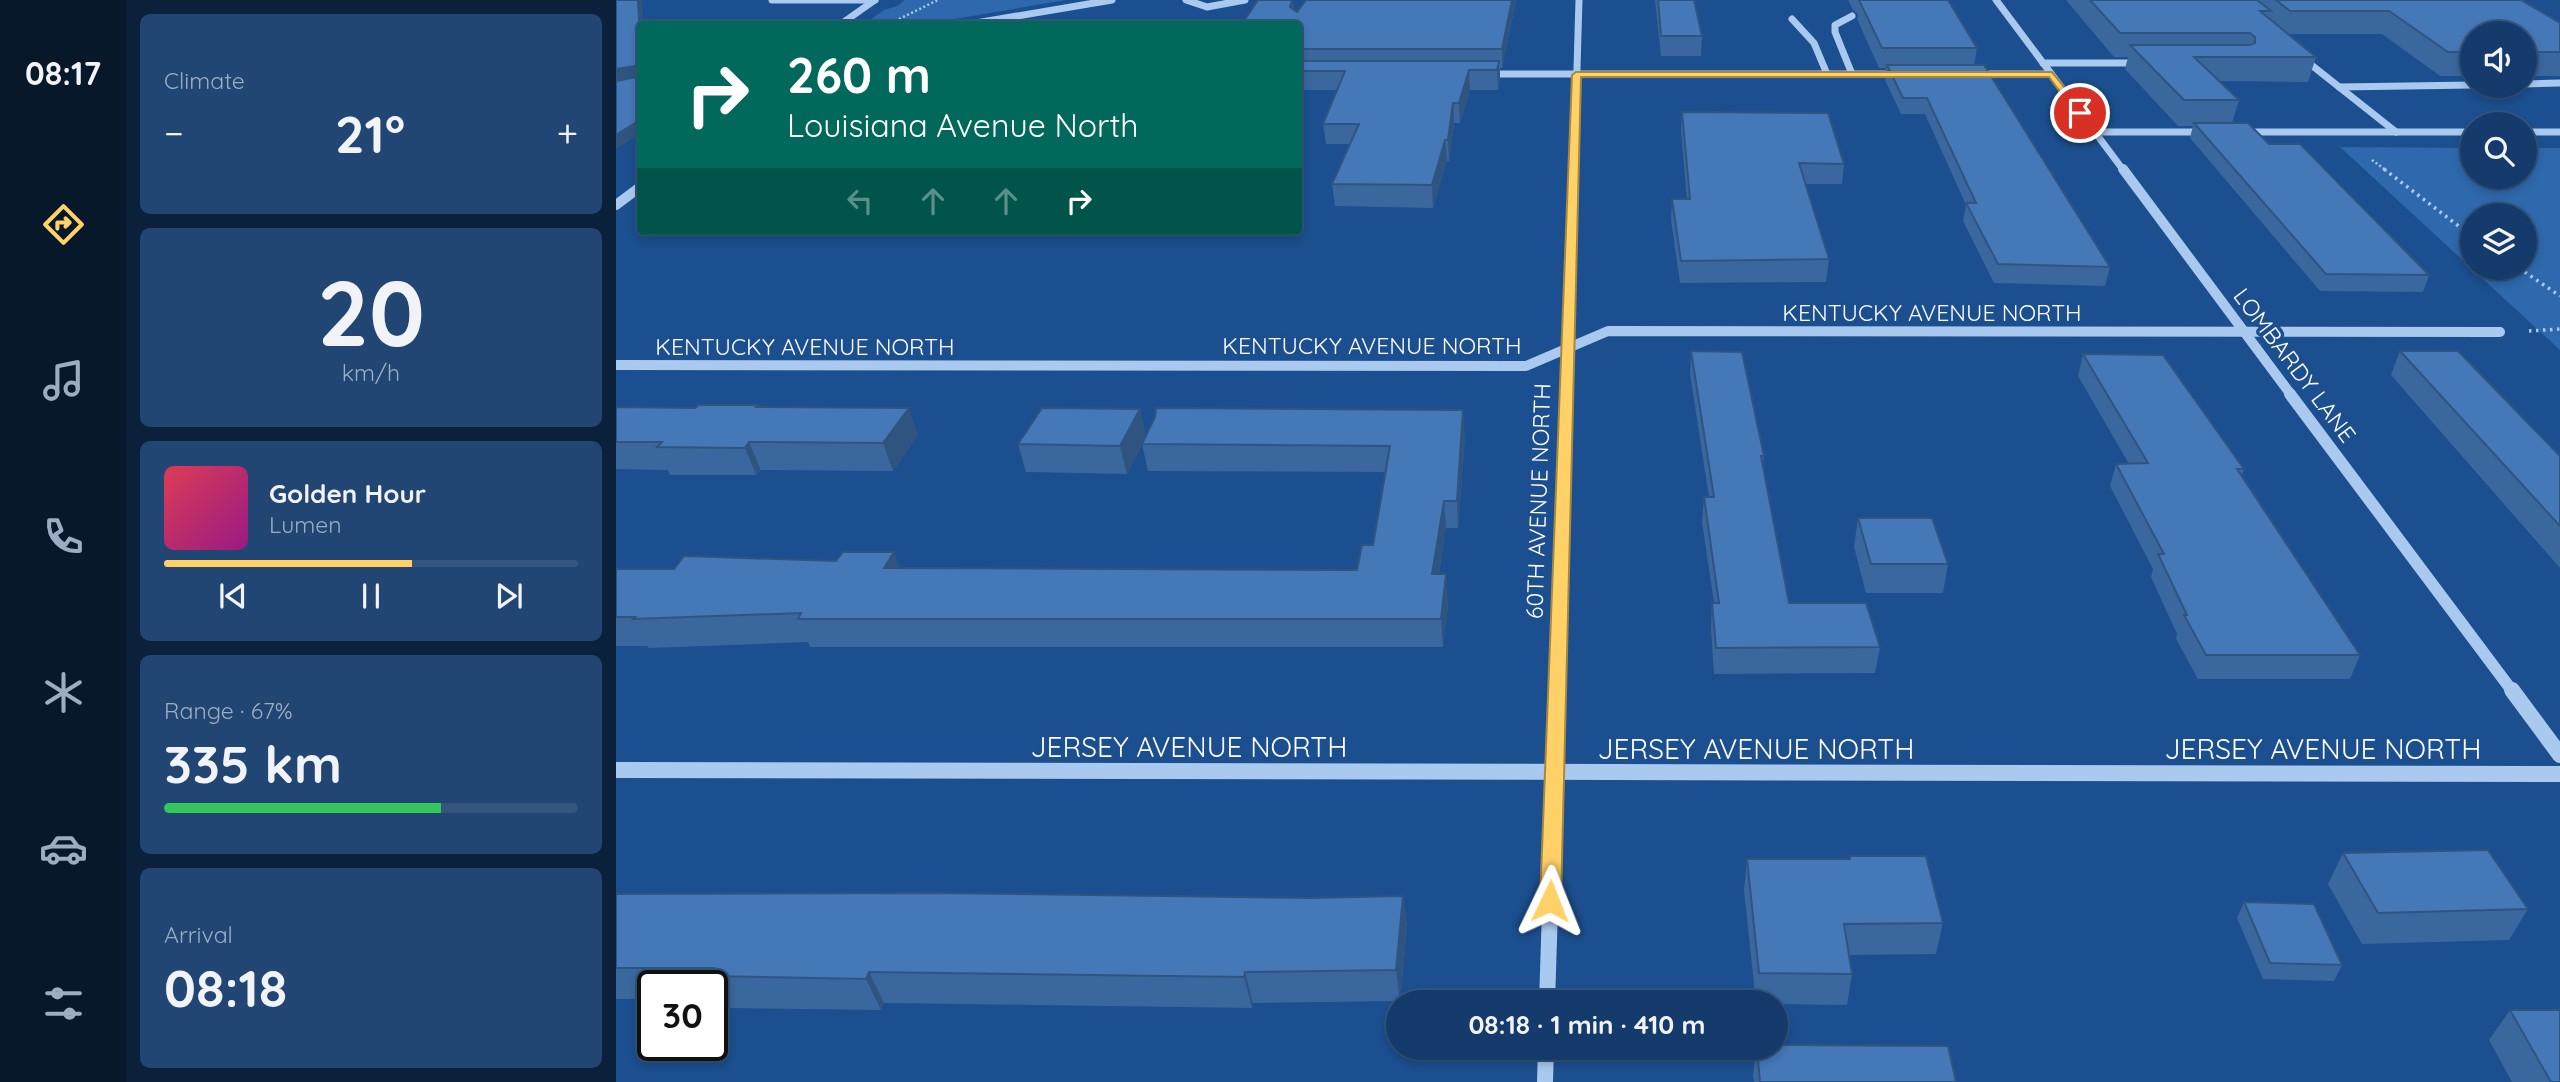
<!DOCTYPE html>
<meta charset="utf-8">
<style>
:root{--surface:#143b6b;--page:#214673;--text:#f1f3f6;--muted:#9dadc1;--line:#33557e;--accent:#ffd166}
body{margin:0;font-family:Quicksand,sans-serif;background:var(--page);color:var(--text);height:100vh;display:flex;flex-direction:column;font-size:26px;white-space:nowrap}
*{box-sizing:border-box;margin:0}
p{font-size:23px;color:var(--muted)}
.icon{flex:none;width:38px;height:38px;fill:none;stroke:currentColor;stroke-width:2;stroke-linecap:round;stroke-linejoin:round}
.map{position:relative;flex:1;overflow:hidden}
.details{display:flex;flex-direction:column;gap:14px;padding:14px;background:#0b203b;width:490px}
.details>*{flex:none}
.top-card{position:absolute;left:21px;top:21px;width:665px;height:214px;border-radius:7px;box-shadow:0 4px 10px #0003,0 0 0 2px var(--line);background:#00695c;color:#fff;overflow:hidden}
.controls{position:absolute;left:1844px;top:21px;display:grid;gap:14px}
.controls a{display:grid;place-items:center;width:77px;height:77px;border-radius:50%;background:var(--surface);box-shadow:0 4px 10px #0003,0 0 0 2px var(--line);font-size:35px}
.speed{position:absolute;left:21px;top:970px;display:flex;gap:14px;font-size:35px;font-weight:700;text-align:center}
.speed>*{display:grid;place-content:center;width:91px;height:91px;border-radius:50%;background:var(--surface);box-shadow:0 4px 10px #0003,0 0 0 2px var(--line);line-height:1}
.speed .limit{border:4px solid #111;border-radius:10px;background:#fff;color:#111}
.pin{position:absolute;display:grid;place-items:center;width:60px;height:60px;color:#fff;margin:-30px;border:4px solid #fff;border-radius:50%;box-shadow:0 2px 7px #0007}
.me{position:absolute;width:77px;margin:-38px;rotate:2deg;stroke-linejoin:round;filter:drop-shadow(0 0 5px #0008)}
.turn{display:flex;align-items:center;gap:24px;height:147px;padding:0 35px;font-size:32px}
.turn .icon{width:91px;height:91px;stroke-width:2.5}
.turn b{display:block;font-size:49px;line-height:60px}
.lanes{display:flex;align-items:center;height:66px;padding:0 35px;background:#0003;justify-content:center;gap:35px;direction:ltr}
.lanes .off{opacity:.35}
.big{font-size:52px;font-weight:700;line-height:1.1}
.details .card{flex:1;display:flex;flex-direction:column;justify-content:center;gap:10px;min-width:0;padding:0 24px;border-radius:10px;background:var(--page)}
.details .dial{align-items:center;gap:0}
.dial b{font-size:91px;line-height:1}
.song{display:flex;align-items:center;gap:21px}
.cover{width:84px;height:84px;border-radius:10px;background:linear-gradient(135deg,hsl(350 70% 55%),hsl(310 70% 35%))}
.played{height:7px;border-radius:4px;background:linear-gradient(90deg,var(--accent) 60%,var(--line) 60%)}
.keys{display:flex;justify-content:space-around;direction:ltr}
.heat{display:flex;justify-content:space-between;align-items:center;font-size:38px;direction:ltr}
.charge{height:10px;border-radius:5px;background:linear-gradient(90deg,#34c759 67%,var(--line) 0)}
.trip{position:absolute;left:770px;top:990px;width:402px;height:70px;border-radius:35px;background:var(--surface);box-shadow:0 4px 10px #0003,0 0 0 2px var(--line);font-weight:700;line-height:70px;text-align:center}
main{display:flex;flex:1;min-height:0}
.dock{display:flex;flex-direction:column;width:126px;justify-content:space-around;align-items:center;background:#08182b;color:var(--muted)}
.dock .icon{width:49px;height:49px}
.dock .on{color:var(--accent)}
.dock b{font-size:32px;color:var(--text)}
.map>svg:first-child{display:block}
.green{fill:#2e69ad;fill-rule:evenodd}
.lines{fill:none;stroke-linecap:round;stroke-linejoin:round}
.path-far1{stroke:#a9c9ee;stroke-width:2.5;stroke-dasharray:2 2.5;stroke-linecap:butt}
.path{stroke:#a9c9ee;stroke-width:3.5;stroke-dasharray:2.5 4.5;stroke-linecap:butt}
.minor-far3{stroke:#a9c9ee;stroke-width:7}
.minor-far2{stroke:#a9c9ee;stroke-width:10}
.minor-far1{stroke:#a9c9ee;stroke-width:12}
.minor{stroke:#a9c9ee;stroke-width:16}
.wall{fill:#3a679d}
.shaded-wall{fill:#305480}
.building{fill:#4478b7;stroke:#305480;stroke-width:2}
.route{fill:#ffd166;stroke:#a68842;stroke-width:2}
.labels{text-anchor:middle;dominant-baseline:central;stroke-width:7;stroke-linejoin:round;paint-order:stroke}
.street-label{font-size:23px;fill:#fff;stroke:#1b4f8f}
.near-street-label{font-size:28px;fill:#fff;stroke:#1b4f8f}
</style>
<main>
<nav class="dock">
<b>08:17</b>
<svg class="icon on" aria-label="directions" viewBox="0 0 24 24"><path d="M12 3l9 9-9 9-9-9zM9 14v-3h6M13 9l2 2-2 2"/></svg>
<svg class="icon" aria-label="music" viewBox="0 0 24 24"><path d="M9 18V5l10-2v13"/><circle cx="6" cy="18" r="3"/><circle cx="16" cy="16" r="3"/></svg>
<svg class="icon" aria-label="phone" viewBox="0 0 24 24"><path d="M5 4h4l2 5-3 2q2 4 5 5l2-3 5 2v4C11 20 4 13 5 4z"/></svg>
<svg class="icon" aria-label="climate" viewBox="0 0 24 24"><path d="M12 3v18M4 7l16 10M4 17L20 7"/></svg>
<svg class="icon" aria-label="car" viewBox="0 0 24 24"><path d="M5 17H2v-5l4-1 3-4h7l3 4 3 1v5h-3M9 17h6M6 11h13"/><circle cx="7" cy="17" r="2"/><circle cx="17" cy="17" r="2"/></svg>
<svg class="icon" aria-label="filters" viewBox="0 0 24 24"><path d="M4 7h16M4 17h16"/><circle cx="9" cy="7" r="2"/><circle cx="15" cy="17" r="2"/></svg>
</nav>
<section class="details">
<div class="card"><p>Climate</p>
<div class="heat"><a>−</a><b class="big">21°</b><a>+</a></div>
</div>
<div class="card dial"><b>20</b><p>km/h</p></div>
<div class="card">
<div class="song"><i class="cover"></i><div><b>Golden Hour</b><p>Lumen</p></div></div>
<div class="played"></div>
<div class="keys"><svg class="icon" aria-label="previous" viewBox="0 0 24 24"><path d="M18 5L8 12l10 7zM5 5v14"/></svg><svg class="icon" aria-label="pause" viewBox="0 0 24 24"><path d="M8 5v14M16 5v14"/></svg><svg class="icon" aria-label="next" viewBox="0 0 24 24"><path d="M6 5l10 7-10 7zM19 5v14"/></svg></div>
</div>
<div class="card"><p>Range · 67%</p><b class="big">335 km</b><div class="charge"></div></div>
<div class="card"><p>Arrival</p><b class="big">08:18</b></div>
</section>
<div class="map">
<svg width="1944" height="1082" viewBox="0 0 1944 1082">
<rect width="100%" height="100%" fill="#1b4f8f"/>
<g class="green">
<polygon points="289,0 450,0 309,24 248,24 268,10 281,6"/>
<path d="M1724,147l133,1v29h52v-29h35v202zM1857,215h52v53h-52z"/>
</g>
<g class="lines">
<g class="path-far1">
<polyline points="279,21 322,0"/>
<polyline points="1756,160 1771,171"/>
</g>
<g class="path">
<polyline points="1768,169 1857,237"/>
<polyline points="1903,268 1944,296"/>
<polyline points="1913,331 1944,329"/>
</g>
<g class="minor-far3">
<polyline points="156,0 259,0"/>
<polyline points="570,0 591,7 629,0"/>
<polyline points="1380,0 1508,171"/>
<polyline points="1236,16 1219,25 1219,32 1236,74"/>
<polyline points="1176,19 1198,43 1211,74"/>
<polyline points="225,24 259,0"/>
<polyline points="354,24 496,0"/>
<polyline points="1684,56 1780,132"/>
<polyline points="1427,63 1525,63"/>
<polyline points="869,74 1285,74"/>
<polyline points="1359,74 1435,74"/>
<polyline points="1909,84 1944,83"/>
<polyline points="1723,87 1857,85"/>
<polyline points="1478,132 1590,132"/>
<polyline points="1626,132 1857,132"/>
<polyline points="1909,132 1944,132"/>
<polyline points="958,171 963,0"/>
</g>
<g class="minor-far2">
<polyline points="1507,169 1676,396"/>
<polyline points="0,205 24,187"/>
<polyline points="0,365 910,366 992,331 1884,332"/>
<polyline points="950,396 958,169"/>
</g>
<g class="minor-far1">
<polyline points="1674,394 1897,692"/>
<polyline points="941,692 950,394"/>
</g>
<g class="minor">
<polyline points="1896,690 1944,755"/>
<polyline points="0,770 1944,774"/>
<polyline points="931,1003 941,690"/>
<polyline points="929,1082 930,1048"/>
</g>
</g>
<g class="wall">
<polygon points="642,0 677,0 678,10 681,12 690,0 900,0 886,68 884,68 884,80 882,90 854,90 844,123 838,123 833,161 831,161 817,208 719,206 716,184 733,144 710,144 707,124 721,90 682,90 682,24"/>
<polygon points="1039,0 1078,0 1086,36 1085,56 1045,56"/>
<polygon points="1232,0 1332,0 1361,48 1358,65 1494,267 1489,286 1378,283 1347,221 1350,205 1309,114 1285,114 1269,80 1270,68 1263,68 1241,19 1242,14 1237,10"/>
<polygon points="1450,0 1905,0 1944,23 1944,76 1909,76 1909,33 1857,33 1857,76 1824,76 1766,34 1672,34 1700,57 1692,82 1603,81 1623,100 1616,123 1653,144 1813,275 1807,292 1704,291 1574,138 1577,126 1562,126 1509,69 1512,57 1498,57"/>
<polygon points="1066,112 1228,164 1226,184 1189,184 1213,259 1210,282 1064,283 1055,220 1056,199 1071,199 1065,131"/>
<polygon points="1075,351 1148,456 1147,469 1173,603 1264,647 1259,673 1098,674 1095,629 1096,603 1098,603 1086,522 1088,497 1093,497 1074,374"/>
<polygon points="1784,351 1944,456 1944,568 1775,375"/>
<polygon points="1467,354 1628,469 1626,475 1744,655 1734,679 1582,679 1560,639 1561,634 1535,577 1537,569 1494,486 1500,464 1513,464 1462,376"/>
<polygon points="0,407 79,408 143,407 302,435 277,471 145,470 140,475 54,475 52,470 0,469"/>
<polygon points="524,409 530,437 511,474 410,472 402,444"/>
<polygon points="849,436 842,528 830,528 823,574 832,603 827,647 194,647 192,642 33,648 31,646 0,646 0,569 58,569 220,561 284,568 741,570 757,545 769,472 532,471 526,444"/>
<polygon points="1242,518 1332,564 1327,593 1250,593 1238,547"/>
<polygon points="1727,853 1912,909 1893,940 1746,944 1712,884"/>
<polygon points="1234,856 1327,923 1320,954 1233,955 1236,974 1231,1005 1160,1004 1160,1003 1140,1003 1128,890 1131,859 1233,859"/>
<polygon points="0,894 693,898 787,896 791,927 784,1001 637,1003 636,1008 268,1003 265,1010 111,1008 106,999 96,999 96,985 37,985 37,999 0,999"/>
<polygon points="1628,902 1726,965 1718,981 1647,979 1621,918"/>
<polygon points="1894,1010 1944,1082 1896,1082 1873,1040"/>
<polygon points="1140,1048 1160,1048 1340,1082 1138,1082 1137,1076"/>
</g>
<g class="shaded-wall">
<polygon points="22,0 26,0 27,24 24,24 24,38"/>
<polygon points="676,0 677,0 679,16 674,7"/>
<polygon points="896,0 900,0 886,68 886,49"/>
<polygon points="883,61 884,80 882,90 881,70"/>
<polygon points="19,66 24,76 0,80 0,69"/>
<polygon points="853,70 854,90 844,123 843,103"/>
<polygon points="837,103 838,123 833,161 832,140"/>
<polygon points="24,120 24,134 0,149 0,135"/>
<polygon points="829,140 831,161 817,208 816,185"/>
<polygon points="293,408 302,435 277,471 267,443"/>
<polygon points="524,409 530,437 511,474 504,446"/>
<polygon points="847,410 849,436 842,528 841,501"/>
<polygon points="133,442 145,470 140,475 129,448"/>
<polygon points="828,501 830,528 818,603 816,574"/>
<polygon points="278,552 288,580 268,568"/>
<polygon points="830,574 832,603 827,647 825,619"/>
<polygon points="787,896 791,927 784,1001 780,970"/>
<polygon points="253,972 268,1003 265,1010 250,979"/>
<polygon points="629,972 637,1003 636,1008 628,977"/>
</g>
<g class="building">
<polygon points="0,0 22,0 24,38 24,70 19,66 0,69"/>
<polygon points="642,0 676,0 674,7 681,12 690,0 896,0 886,49 682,49 682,24 626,24"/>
<polygon points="1042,0 1078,0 1086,36 1045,36"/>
<polygon points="1243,0 1332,0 1361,48 1266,48"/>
<polygon points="1474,0 1641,0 1655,11 1644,11 1700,57 1578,57 1623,100 1568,100 1514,45 1634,45 1639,43 1639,37 1634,33 1504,33"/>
<polygon points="1660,0 1905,0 1944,23 1944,52 1909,52 1909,33 1857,33 1857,52 1832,52 1773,11 1674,11"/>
<polygon points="682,61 883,61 881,70 853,70 843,103 837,103 832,140 829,140 816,185 716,184 743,124 707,124 729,71 682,71"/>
<polygon points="1271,65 1368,65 1494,267 1382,264 1350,203 1360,203 1311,98 1287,98"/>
<polygon points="24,73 24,120 0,135 0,81 21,77"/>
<polygon points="1066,112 1212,113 1228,164 1183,163 1213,259 1065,261 1056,199 1074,199"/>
<polygon points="1578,123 1632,123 1653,144 1684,144 1813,275 1710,274"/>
<polygon points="1075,351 1126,352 1148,456 1145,456 1173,603 1250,603 1264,647 1100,648 1096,603 1103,603 1088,497 1098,497"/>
<polygon points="1784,351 1842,351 1944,456 1944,526"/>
<polygon points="1467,354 1547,355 1628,469 1621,469 1744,655 1590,655 1568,615 1571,615 1542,554 1548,554 1500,464 1532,463"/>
<polygon points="83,405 142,405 140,407 293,408 267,443 133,442 129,448 41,447 46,442 0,442 0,407 79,408"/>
<polygon points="426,408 524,409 504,446 402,444"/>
<polygon points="540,408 847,410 841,501 828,501 816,574 830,574 825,619 182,619 185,613 17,619 19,617 0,617 0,569 58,569 68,556 220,561 227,552 278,552 268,568 741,570 746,545 757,545 774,446 526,444 539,417"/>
<polygon points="1242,518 1316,518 1332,564 1255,564"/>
<polygon points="1872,850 1912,909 1762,913 1727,853"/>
<polygon points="1234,856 1310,856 1327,923 1228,924 1236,974 1143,973 1131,859 1234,859"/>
<polygon points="319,893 693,898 787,896 780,970 629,972 628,977 253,972 250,979 92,976 98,968 0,968 0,894"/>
<polygon points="1628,902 1698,904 1726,965 1654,963"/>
<polygon points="1894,1010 1944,1010 1944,1082 1935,1082"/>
<polygon points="1160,1045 1332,1046 1340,1082 1144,1082 1141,1048 1160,1048"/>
</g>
<polygon class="route" points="1436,72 1467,110 1467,115 1461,115 1433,77 965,77 945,901 942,907 934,910 927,907 924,901 956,75 960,72"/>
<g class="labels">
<g class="street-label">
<text x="1316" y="312">KENTUCKY AVENUE NORTH</text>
<text x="756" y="345">KENTUCKY AVENUE NORTH</text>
<text x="189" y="346">KENTUCKY AVENUE NORTH</text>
<text transform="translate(1679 365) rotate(53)">LOMBARDY LANE</text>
<text transform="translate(922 501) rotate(-88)">60TH AVENUE NORTH</text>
</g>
<g class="near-street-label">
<text x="573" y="746">JERSEY AVENUE NORTH</text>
<text x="1140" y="748">JERSEY AVENUE NORTH</text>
<text x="1707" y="748">JERSEY AVENUE NORTH</text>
</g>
</g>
</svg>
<div class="controls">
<a><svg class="icon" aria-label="sound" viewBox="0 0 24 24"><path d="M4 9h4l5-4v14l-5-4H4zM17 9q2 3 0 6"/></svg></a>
<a><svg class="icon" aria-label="search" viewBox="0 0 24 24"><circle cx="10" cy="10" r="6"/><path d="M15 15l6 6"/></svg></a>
<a><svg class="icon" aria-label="layers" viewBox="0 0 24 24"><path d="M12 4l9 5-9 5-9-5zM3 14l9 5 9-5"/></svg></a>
</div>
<div class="speed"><div class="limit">30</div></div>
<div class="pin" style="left:1464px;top:113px;background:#d93025"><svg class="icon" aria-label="arrive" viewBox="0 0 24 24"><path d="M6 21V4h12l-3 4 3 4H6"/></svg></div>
<svg class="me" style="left:934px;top:901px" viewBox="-20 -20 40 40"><path d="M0-17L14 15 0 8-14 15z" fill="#ffd166" stroke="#fff" stroke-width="4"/></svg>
<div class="trip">08:18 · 1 min · 410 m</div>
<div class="top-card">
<div class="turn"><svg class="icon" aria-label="right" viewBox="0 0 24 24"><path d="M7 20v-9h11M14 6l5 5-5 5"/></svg><div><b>260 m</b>Louisiana Avenue North</div></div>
<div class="lanes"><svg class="icon off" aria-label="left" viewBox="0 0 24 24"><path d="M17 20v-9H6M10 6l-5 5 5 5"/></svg><svg class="icon off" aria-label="ahead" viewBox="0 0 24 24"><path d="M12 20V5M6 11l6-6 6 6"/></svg><svg class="icon off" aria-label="ahead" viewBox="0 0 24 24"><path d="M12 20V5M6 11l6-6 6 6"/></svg><svg class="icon" aria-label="right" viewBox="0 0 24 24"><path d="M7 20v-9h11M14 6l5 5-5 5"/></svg></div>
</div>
</div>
</main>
